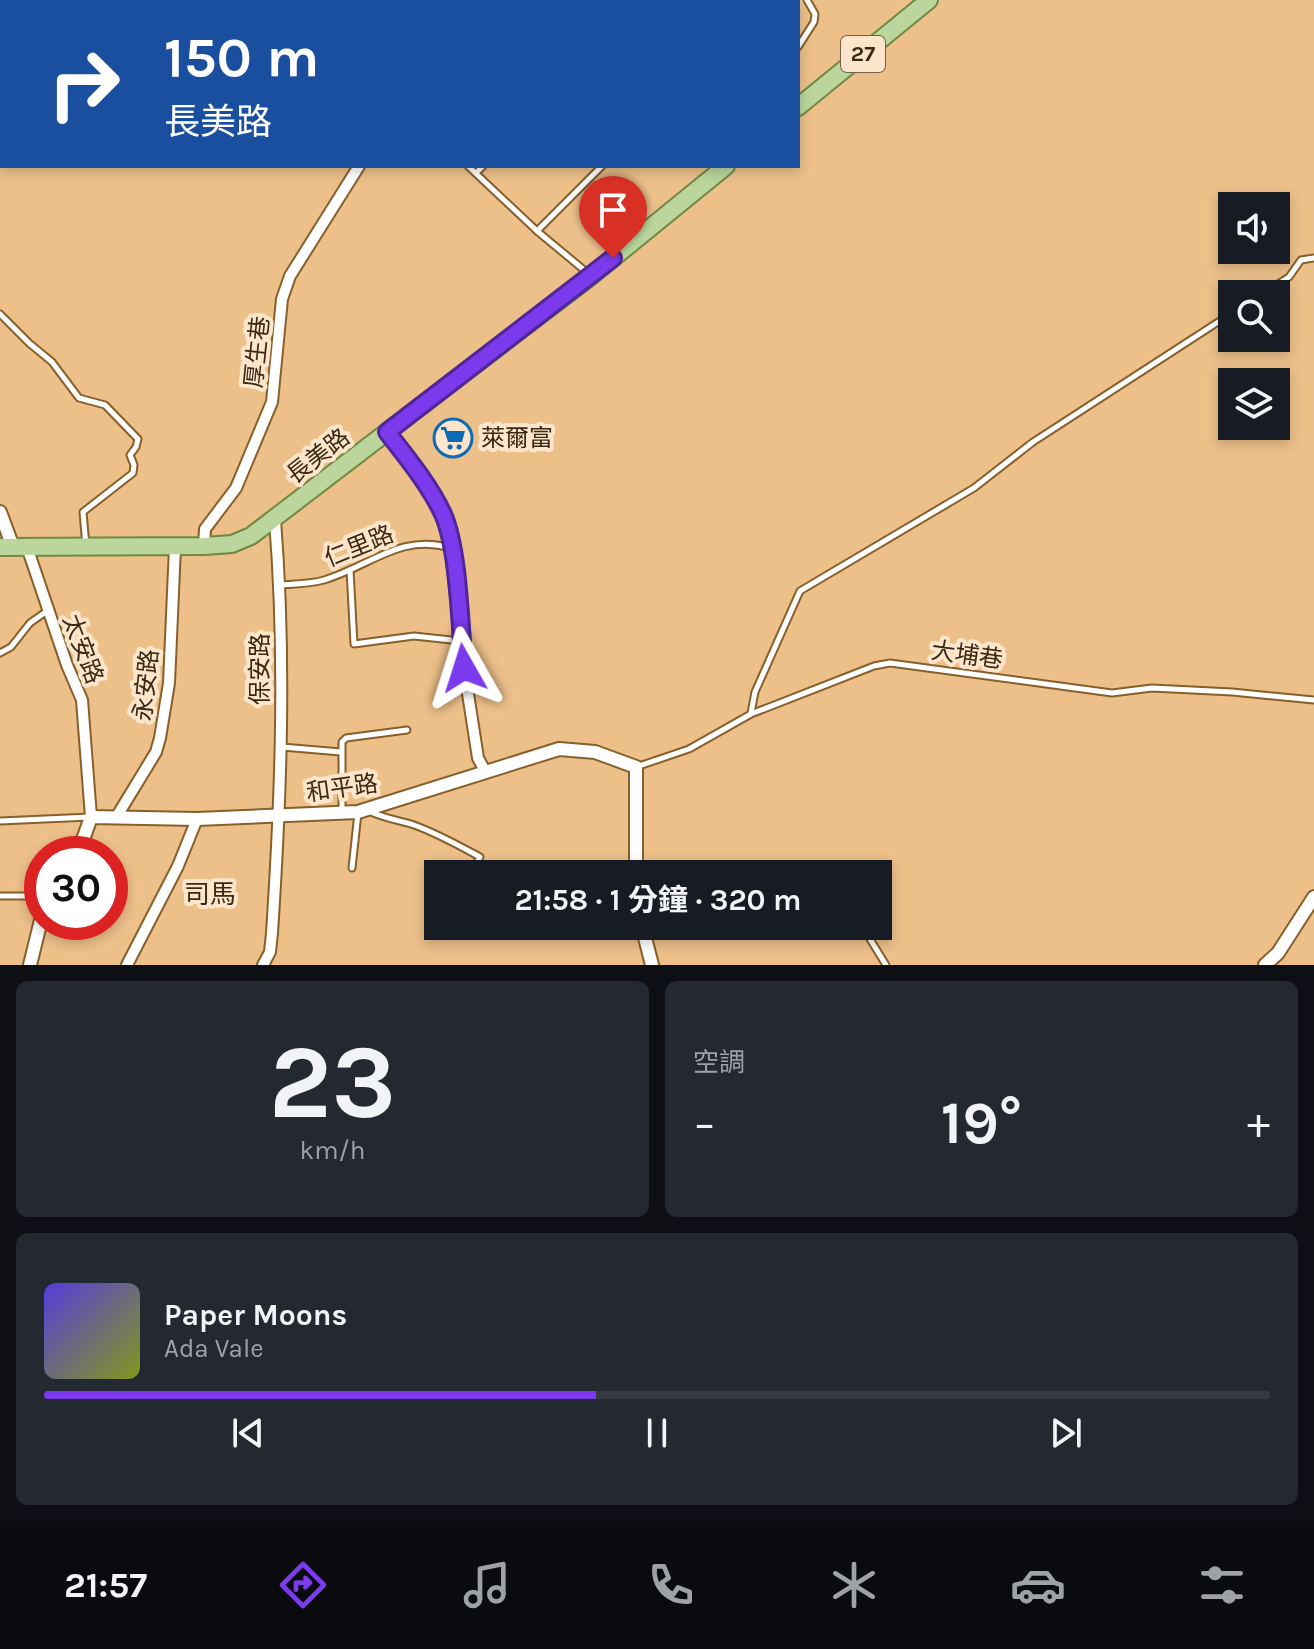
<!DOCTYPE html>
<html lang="zh-TW">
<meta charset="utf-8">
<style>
:root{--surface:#171b24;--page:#242831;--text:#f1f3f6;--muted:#9ea1a6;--line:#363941;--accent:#7c3aed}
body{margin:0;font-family:Karla,"Noto Sans TC",sans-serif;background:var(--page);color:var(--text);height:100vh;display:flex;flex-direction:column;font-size:30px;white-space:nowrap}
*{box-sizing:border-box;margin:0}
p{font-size:26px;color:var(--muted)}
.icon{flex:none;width:44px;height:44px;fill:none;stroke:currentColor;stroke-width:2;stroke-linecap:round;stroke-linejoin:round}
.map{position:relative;height:965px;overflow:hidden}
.sheet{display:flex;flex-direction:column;gap:16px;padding:16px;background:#0d0f14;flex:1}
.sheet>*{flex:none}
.hud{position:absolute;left:0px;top:0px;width:800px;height:168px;box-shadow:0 4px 12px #0003;background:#1a4fa0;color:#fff;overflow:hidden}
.buttons{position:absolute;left:1218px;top:192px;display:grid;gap:16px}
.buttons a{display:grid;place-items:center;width:72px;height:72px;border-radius:0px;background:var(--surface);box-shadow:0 4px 12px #0003;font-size:40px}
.speed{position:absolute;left:24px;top:836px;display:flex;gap:16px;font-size:40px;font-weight:700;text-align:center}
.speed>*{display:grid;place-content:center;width:104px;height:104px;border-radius:50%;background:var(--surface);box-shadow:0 4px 12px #0003;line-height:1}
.speed .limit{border:12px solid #d22;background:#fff;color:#111}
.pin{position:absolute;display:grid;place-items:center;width:68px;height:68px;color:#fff;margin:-82px -34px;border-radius:50% 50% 50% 0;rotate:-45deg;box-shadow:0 0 8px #0007}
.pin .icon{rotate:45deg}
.me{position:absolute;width:88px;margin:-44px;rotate:354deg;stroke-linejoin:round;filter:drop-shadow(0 0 6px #0008)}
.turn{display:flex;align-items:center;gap:28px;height:168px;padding:0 32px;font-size:36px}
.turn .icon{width:104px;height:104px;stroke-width:2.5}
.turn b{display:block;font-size:56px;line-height:68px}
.big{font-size:60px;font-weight:700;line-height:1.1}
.sheet .card{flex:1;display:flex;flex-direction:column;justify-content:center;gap:12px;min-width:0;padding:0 28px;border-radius:12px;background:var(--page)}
.sheet .dial{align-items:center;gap:0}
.dial b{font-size:104px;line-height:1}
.song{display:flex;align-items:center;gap:24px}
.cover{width:96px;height:96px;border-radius:12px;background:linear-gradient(135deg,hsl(250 70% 55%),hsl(70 70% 35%))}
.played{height:8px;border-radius:4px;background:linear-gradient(90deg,var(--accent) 45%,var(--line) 45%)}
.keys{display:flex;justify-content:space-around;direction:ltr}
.heat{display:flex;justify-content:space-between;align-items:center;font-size:44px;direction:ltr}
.sheet .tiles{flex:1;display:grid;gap:16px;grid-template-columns:1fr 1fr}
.card:last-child{grid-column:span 2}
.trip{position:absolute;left:424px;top:860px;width:468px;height:80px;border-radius:0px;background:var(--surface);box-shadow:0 4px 12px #0003;font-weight:700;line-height:80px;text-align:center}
.dock{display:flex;height:128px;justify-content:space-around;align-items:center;background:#090b0e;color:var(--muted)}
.dock .icon{width:56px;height:56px}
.dock .selected{color:var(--accent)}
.dock b{font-size:36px;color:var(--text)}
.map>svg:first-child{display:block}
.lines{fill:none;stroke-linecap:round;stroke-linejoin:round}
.service-casing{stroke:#875f2a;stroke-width:9}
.minor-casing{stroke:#875f2a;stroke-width:14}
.tertiary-casing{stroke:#875f2a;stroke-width:16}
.primary-casing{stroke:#6f8841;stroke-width:20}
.service{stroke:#fff;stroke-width:5}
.minor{stroke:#fff;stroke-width:10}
.tertiary{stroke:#fff;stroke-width:12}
.primary{stroke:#bad69c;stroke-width:16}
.route-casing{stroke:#51269a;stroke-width:20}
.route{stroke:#7c3aed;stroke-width:14}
.labels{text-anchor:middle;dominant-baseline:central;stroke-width:8;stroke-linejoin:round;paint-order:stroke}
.shield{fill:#fde5cb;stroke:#74614a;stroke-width:2}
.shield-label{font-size:22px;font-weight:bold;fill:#3a2913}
.street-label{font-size:24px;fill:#3a2913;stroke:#fde5cb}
.poi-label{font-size:24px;fill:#3a2913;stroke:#fde5cb;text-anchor:start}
.neighbourhood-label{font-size:26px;fill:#3a2913;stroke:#fde5cb}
</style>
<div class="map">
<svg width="1314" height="965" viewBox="0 0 1314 965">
<rect width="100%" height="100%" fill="#edc08a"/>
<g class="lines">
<defs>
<g id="service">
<polyline points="670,0 673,2"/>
<polyline points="652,2 655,0"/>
<polyline points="798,47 814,22 815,14 807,0"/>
<polyline points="468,166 537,231 590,275"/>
<polyline points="476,173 483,166"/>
<polyline points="537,231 602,166"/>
<polyline points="1262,294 1289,277 1301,260 1314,258"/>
<polyline points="0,314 29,343 52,362 79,398 105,405 138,439 136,447 130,455 134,465 133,473 83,512 86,546"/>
<polyline points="350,570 354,644 414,636 461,641"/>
<path d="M280,585c14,-1 30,-1 44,-5 47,-14 76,-47 127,-32"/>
<polyline points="0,653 11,647 30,623 47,611"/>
<polyline points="751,713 755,692 800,591 974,488 1033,442 1232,313"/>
<polyline points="282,747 341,752"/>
<polyline points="636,767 689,749 751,714 874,666 890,663 1112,693 1152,688 1232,692 1314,700"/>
<path d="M369,811c14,7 28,9 42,13 24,8 47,21 69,33l-10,17"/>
<polyline points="342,812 342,742 346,738 407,730"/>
<polyline points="0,821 90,817"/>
<polyline points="352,868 358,813"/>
<polyline points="0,896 42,896"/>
<polyline points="862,926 886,965"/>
</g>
<g id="minor">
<polyline points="498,2 500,0"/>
<path d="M387,432c25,33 51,63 62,103l15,133 14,90 7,13"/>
<polyline points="204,546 205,529 236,488 272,402 282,299 290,276 359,166"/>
<polyline points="27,547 67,665 82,700 91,817"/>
<polyline points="117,816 156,752 160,738 169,683 175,547"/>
<polyline points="127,965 178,866 197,819"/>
<path d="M263,965l7,-13 2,-19c9,-137 14,-275 3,-413"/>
</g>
<g id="tertiary">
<polyline points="0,512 13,547"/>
<polyline points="74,854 84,837 91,817 197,819 358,812 559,749 595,752 636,767 636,874"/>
<polyline points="642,926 652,965"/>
<polyline points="30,965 42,916"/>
<polyline points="1265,965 1278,953 1314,897"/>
</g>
<g id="primary">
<polyline points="798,107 929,0"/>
<polyline points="0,547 204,546 232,544 251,536 591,276 726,166"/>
</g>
</defs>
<use href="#service" class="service-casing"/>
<use href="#minor" class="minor-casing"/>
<use href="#tertiary" class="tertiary-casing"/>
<use href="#primary" class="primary-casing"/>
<use href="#service" class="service"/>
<use href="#minor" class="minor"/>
<use href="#tertiary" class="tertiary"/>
<use href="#primary" class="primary"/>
</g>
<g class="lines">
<defs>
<path id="route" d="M464,668c-4,-41 -5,-118 -21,-154 -14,-30 -36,-56 -56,-82l226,-174"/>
</defs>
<use href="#route" class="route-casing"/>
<use href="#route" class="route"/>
</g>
<defs>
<symbol id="supermarket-ring" viewBox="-11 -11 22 22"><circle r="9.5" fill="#fde5cb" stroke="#0d6ab7" stroke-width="1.5"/><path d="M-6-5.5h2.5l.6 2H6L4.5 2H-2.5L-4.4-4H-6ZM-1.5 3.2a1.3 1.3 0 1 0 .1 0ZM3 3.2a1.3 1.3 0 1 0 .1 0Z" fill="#0d6ab7"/></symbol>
</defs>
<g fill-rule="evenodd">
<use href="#supermarket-ring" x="431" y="416" width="44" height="44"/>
</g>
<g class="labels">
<rect class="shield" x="841" y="36" width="44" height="36" rx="6"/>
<g class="shield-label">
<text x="863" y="54">27</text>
</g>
<g class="street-label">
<text transform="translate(257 352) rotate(-84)">厚生巷</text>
<text transform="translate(318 456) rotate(-38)">長美路</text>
<text transform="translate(359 546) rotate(-22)">仁里路</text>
<text transform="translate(83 649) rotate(69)">太安路</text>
<text transform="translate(967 655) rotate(8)">大埔巷</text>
<text transform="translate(260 669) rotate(-90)">保安路</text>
<text transform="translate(146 685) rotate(-84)">永安路</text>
<text transform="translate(342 788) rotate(-8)">和平路</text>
</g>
<g class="poi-label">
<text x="481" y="438">萊爾富</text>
</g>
<g class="neighbourhood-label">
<text x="210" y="894">司馬</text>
</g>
</g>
</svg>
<div class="buttons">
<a><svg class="icon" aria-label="sound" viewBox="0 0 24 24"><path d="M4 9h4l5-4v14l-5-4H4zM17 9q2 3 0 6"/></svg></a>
<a><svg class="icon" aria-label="search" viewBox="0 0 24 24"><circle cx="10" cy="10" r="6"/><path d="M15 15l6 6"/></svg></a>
<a><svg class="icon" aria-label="layers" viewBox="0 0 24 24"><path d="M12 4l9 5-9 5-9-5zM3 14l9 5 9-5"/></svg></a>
</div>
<div class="speed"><div class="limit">30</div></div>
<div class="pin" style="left:613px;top:258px;background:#d93025"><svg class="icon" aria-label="arrive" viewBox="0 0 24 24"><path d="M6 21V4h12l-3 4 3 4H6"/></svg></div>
<svg class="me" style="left:464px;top:668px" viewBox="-20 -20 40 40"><path d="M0-17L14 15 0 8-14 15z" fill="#7c3aed" stroke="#fff" stroke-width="4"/></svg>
<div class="trip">21:58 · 1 分鐘 · 320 m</div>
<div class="hud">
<div class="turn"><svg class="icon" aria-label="right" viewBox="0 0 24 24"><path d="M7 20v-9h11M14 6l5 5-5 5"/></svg><div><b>150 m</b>長美路</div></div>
</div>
</div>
<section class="sheet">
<div class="tiles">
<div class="card dial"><b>23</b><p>km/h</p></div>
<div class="card"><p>空調</p>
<div class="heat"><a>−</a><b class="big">19°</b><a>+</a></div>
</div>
<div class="card">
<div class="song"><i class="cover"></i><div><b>Paper Moons</b><p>Ada Vale</p></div></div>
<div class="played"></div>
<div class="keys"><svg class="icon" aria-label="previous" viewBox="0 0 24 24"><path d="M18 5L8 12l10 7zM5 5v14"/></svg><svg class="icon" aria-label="pause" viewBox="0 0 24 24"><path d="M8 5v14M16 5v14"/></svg><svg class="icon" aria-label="next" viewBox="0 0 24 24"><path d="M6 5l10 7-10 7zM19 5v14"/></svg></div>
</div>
</div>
</section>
<nav class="dock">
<b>21:57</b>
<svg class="icon selected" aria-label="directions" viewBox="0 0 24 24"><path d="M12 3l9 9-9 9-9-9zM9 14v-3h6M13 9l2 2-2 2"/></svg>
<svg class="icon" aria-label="music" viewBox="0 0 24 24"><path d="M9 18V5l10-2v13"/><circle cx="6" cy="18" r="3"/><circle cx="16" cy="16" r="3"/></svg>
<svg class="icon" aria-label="phone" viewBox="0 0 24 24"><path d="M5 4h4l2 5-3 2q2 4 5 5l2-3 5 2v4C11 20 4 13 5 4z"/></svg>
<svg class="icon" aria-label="climate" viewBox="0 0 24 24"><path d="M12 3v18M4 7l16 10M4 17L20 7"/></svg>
<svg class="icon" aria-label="car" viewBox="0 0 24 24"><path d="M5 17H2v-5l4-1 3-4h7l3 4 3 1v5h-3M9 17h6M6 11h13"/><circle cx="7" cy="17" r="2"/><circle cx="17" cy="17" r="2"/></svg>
<svg class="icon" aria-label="filters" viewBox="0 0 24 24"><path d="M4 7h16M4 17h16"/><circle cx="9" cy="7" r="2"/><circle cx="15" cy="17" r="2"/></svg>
</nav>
